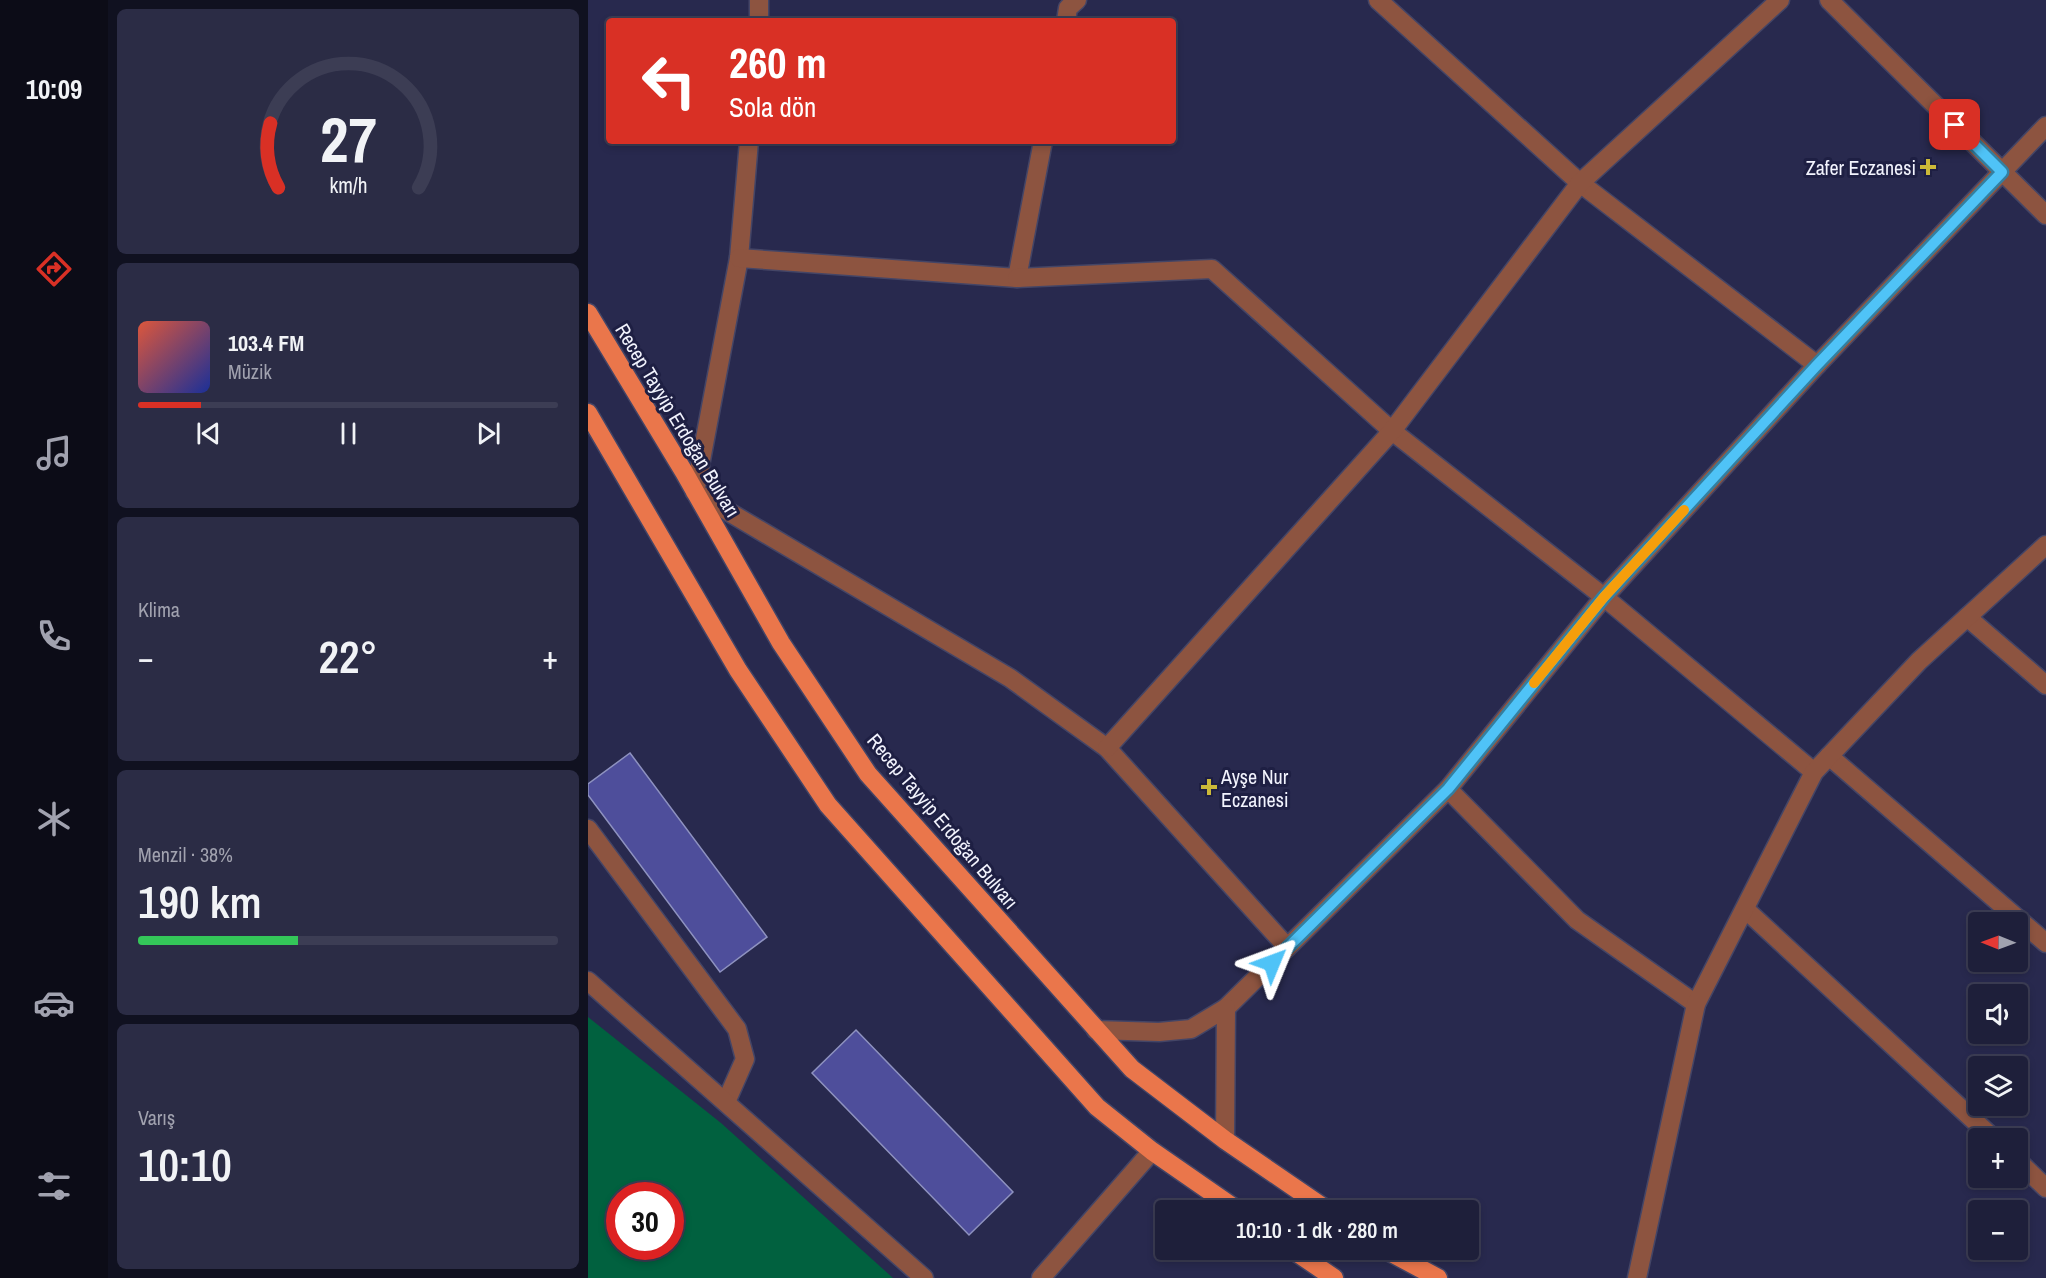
<!DOCTYPE html>
<html lang="tr">
<meta charset="utf-8">
<style>
:root{--surface:#1e1f3a;--page:#2b2c45;--text:#f1f3f6;--muted:#a1a2af;--line:#3c3d54;--accent:#d93025}
body{margin:0;font-family:"Archivo Narrow",sans-serif;background:var(--page);color:var(--text);height:100vh;display:flex;flex-direction:column;font-size:22px;white-space:nowrap}
*{box-sizing:border-box;margin:0}
p{font-size:20px;color:var(--muted)}
.icon{flex:none;width:33px;height:33px;fill:none;stroke:currentColor;stroke-width:2;stroke-linecap:round;stroke-linejoin:round}
.map{position:relative;flex:1;overflow:hidden}
.details{display:flex;flex-direction:column;gap:9px;padding:9px;background:#101120;width:480px}
.details>*{flex:none}
.guide{position:absolute;left:18px;top:18px;width:570px;height:126px;border-radius:6px;box-shadow:0 3px 9px #0003,0 0 0 2px var(--line);background:#d93025;color:#fff;overflow:hidden}
.needle{width:39px;rotate:271deg}
.tools{position:absolute;left:1380px;top:912px;display:grid;gap:12px}
.tools a{display:grid;place-items:center;width:60px;height:60px;border-radius:6px;background:var(--surface);box-shadow:0 3px 9px #0003,0 0 0 2px var(--line);font-size:30px}
.speed{position:absolute;left:18px;top:1182px;display:flex;gap:12px;font-size:30px;font-weight:700;text-align:center}
.speed>*{display:grid;place-content:center;width:78px;height:78px;border-radius:50%;background:var(--surface);box-shadow:0 3px 9px #0003,0 0 0 2px var(--line);line-height:1}
.speed .limit{border:9px solid #d22;background:#fff;color:#111}
.pin{position:absolute;display:grid;place-items:center;width:51px;height:51px;color:#fff;margin:-26px;border-radius:12px;box-shadow:0 3px 9px #0006}
.me{position:absolute;width:66px;margin:-33px;rotate:46deg;stroke-linejoin:round;filter:drop-shadow(0 0 4px #0008)}
.turn{display:flex;align-items:center;gap:21px;height:126px;padding:0 24px;font-size:27px}
.turn .icon{width:78px;height:78px;stroke-width:2.5}
.turn b{display:block;font-size:42px;line-height:51px}
.big{font-size:45px;font-weight:600;line-height:1.1}
.details .tile{flex:1;display:flex;flex-direction:column;justify-content:center;gap:9px;min-width:0;padding:0 21px;border-radius:9px;background:var(--page)}
.details .dial{align-items:center;gap:0}
.dial svg{height:156px;overflow:visible;fill:none;stroke:var(--line);stroke-width:7;stroke-linecap:round;text-anchor:middle}
.dial text{fill:var(--text);stroke:none}
.song{display:flex;align-items:center;gap:18px}
.cover{width:72px;height:72px;border-radius:9px;background:linear-gradient(135deg,hsl(10 70% 55%),hsl(230 70% 35%))}
.played{height:6px;border-radius:3px;background:linear-gradient(90deg,var(--accent) 15%,var(--line) 15%)}
.keys{display:flex;justify-content:space-around;direction:ltr}
.heat{display:flex;justify-content:space-between;align-items:center;font-size:33px;direction:ltr}
.charge{height:9px;border-radius:4px;background:linear-gradient(90deg,#34c759 38%,var(--line) 0)}
.trip{position:absolute;left:567px;top:1200px;width:324px;height:60px;border-radius:6px;background:var(--surface);box-shadow:0 3px 9px #0003,0 0 0 2px var(--line);font-weight:600;line-height:60px;text-align:center}
main{display:flex;flex:1;min-height:0}
.dock{display:flex;flex-direction:column;width:108px;justify-content:space-around;align-items:center;background:#0c0c17;color:var(--muted)}
.dock .icon{width:42px;height:42px}
.dock .on{color:var(--accent)}
.dock b{font-size:27px;color:var(--text)}
.map>svg:first-child{display:block}
.green{fill:#01613f;fill-rule:evenodd}
.building{fill:#4e4e9b;stroke:#8e92c0;stroke-width:1.5}
.lines{fill:none;stroke-linecap:round;stroke-linejoin:round}
.minor-casing{stroke:#444566;stroke-width:21}
.major-casing{stroke:#444566;stroke-width:21}
.minor{stroke:#8d5440;stroke-width:18}
.major{stroke:#ea764b;stroke-width:18}
.route-casing{stroke:#337fa1;stroke-width:15}
.route{stroke:#4fc3f7;stroke-width:10}
.slow{stroke:#f59e0b;stroke-width:10}
.poi-dot{fill:#ccb938;stroke:#1e1f43;stroke-width:2}
.labels{text-anchor:middle;dominant-baseline:central;stroke-width:6;stroke-linejoin:round;paint-order:stroke}
.poi-label{font-size:20px;fill:#f2f3fd;stroke:#1e1f43;text-anchor:end}
.street-label{font-size:20px;fill:#f2f3fd;stroke:#1e1f43}
</style>
<main>
<nav class="dock">
<b>10:09</b>
<svg class="icon on" aria-label="directions" viewBox="0 0 24 24"><path d="M12 3l9 9-9 9-9-9zM9 14v-3h6M13 9l2 2-2 2"/></svg>
<svg class="icon" aria-label="music" viewBox="0 0 24 24"><path d="M9 18V5l10-2v13"/><circle cx="6" cy="18" r="3"/><circle cx="16" cy="16" r="3"/></svg>
<svg class="icon" aria-label="phone" viewBox="0 0 24 24"><path d="M5 4h4l2 5-3 2q2 4 5 5l2-3 5 2v4C11 20 4 13 5 4z"/></svg>
<svg class="icon" aria-label="climate" viewBox="0 0 24 24"><path d="M12 3v18M4 7l16 10M4 17L20 7"/></svg>
<svg class="icon" aria-label="car" viewBox="0 0 24 24"><path d="M5 17H2v-5l4-1 3-4h7l3 4 3 1v5h-3M9 17h6M6 11h13"/><circle cx="7" cy="17" r="2"/><circle cx="17" cy="17" r="2"/></svg>
<svg class="icon" aria-label="filters" viewBox="0 0 24 24"><path d="M4 7h16M4 17h16"/><circle cx="9" cy="7" r="2"/><circle cx="15" cy="17" r="2"/></svg>
</nav>
<section class="details">
<div class="tile dial"><svg viewBox="0 0 100 80">
<path d="M14 69A42 42 0 1 1 86 69"/>
<path d="M14 69A42 42 0 0 1 10 36" stroke="#d93025"/>
<text x="50" y="56" font-size="32" font-weight="700">27</text>
<text x="50" y="72" font-size="11">km/h</text>
</svg></div>
<div class="tile">
<div class="song"><i class="cover"></i><div><b>103.4 FM</b><p>Müzik</p></div></div>
<div class="played"></div>
<div class="keys"><svg class="icon" aria-label="previous" viewBox="0 0 24 24"><path d="M18 5L8 12l10 7zM5 5v14"/></svg><svg class="icon" aria-label="pause" viewBox="0 0 24 24"><path d="M8 5v14M16 5v14"/></svg><svg class="icon" aria-label="next" viewBox="0 0 24 24"><path d="M6 5l10 7-10 7zM19 5v14"/></svg></div>
</div>
<div class="tile"><p>Klima</p>
<div class="heat"><a>−</a><b class="big">22°</b><a>+</a></div>
</div>
<div class="tile"><p>Menzil · 38%</p><b class="big">190 km</b><div class="charge"></div></div>
<div class="tile"><p>Varış</p><b class="big">10:10</b></div>
</section>
<div class="map">
<svg width="1458" height="1278" viewBox="0 0 1458 1278">
<rect width="100%" height="100%" fill="#28294e"/>
<path class="green" d="M0,1017l133,106 172,155h-305zM32,1196h50v50h-50z"/>
<g class="building">
<polygon points="42,753 179,937 132,972 0,795 0,784"/>
<polygon points="268,1030 425,1192 381,1235 224,1073"/>
</g>
<g class="lines">
<defs>
<g id="minor">
<polyline points="171,0 171,21"/>
<polyline points="790,0 992,183 1229,365"/>
<polyline points="1241,0 1458,215"/>
<polyline points="478,21 480,8 489,0"/>
<polyline points="161,141 151,258 107,492 422,678 519,748 699,947"/>
<polyline points="151,258 429,278 455,141"/>
<polyline points="429,278 624,269 804,431 1016,597 1226,772"/>
<polyline points="1379,617 1458,685"/>
<polyline points="519,748 804,431 992,183 1192,0"/>
<polyline points="1241,756 1458,943"/>
<polyline points="860,789 989,920 1108,1004"/>
<polyline points="0,829 149,1029 157,1059 138,1102"/>
<polyline points="1157,909 1405,1138"/>
<polyline points="0,981 336,1278"/>
<polyline points="638,1008 860,789 1016,597 1229,365 1458,126"/>
<polyline points="508,1030 571,1032 603,1029 638,1008 637,1140"/>
<polyline points="1430,1161 1458,1188"/>
<polyline points="453,1278 564,1151"/>
<polyline points="1049,1278 1108,1004 1226,772 1331,661 1458,545"/>
</g>
<g id="major">
<polyline points="0,313 96,472 193,643 280,774 544,1069 637,1140 739,1210"/>
<polyline points="0,413 150,670 240,805 509,1107 564,1151 649,1210"/>
<polyline points="705,1250 746,1278"/>
<polyline points="798,1250 850,1278"/>
</g>
</defs>
<use href="#minor" class="minor-casing"/>
<use href="#major" class="major-casing"/>
<use href="#minor" class="minor"/>
<use href="#major" class="major"/>
</g>
<g class="lines">
<defs>
<polyline id="route" points="684,963 860,789 1016,597 1229,365 1414,172 1367,125"/>
</defs>
<use href="#route" class="route-casing"/>
<use href="#route" class="route"/>
<polyline class="slow" points="946,683 1016,597 1096,510"/>
</g>
<g class="poi-dot">
<path d="M1337 158h6v6h6v6h-6v6h-6v-6h-6v-6h6z"/>
<path d="M618 778h6v6h6v6h-6v6h-6v-6h-6v-6h6z"/>
</g>
<g class="labels">
<g class="poi-label">
<text x="1328" y="167">Zafer Eczanesi</text>
<text x="633" y="776" text-anchor="start">Ayşe Nur<tspan x="633" dy="23">Eczanesi</tspan></text>
</g>
<g class="street-label">
<text transform="translate(90 420) rotate(59)">Recep Tayyip Erdoğan Bulvarı</text>
<text transform="translate(355 821) rotate(50)">Recep Tayyip Erdoğan Bulvarı</text>
</g>
</g>
</svg>
<div class="tools">
<a><svg class="needle" viewBox="-14 -14 28 28"><path d="M0-13l5 13h-10z" fill="#e53935"/><path d="M0 13l5-13h-10z" fill="#a1a2af"/></svg></a>
<a><svg class="icon" aria-label="sound" viewBox="0 0 24 24"><path d="M4 9h4l5-4v14l-5-4H4zM17 9q2 3 0 6"/></svg></a>
<a><svg class="icon" aria-label="layers" viewBox="0 0 24 24"><path d="M12 4l9 5-9 5-9-5zM3 14l9 5 9-5"/></svg></a>
<a>+</a>
<a>−</a>
</div>
<div class="speed"><div class="limit">30</div></div>
<div class="pin" style="left:1367px;top:125px;background:#d93025"><svg class="icon" aria-label="arrive" viewBox="0 0 24 24"><path d="M6 21V4h12l-3 4 3 4H6"/></svg></div>
<svg class="me" style="left:684px;top:963px" viewBox="-20 -20 40 40"><path d="M0-17L14 15 0 8-14 15z" fill="#4fc3f7" stroke="#fff" stroke-width="4"/></svg>
<div class="trip">10:10 · 1 dk · 280 m</div>
<div class="guide">
<div class="turn"><svg class="icon" aria-label="left" viewBox="0 0 24 24"><path d="M17 20v-9H6M10 6l-5 5 5 5"/></svg><div><b>260 m</b>Sola dön</div></div>
</div>
</div>
</main>
